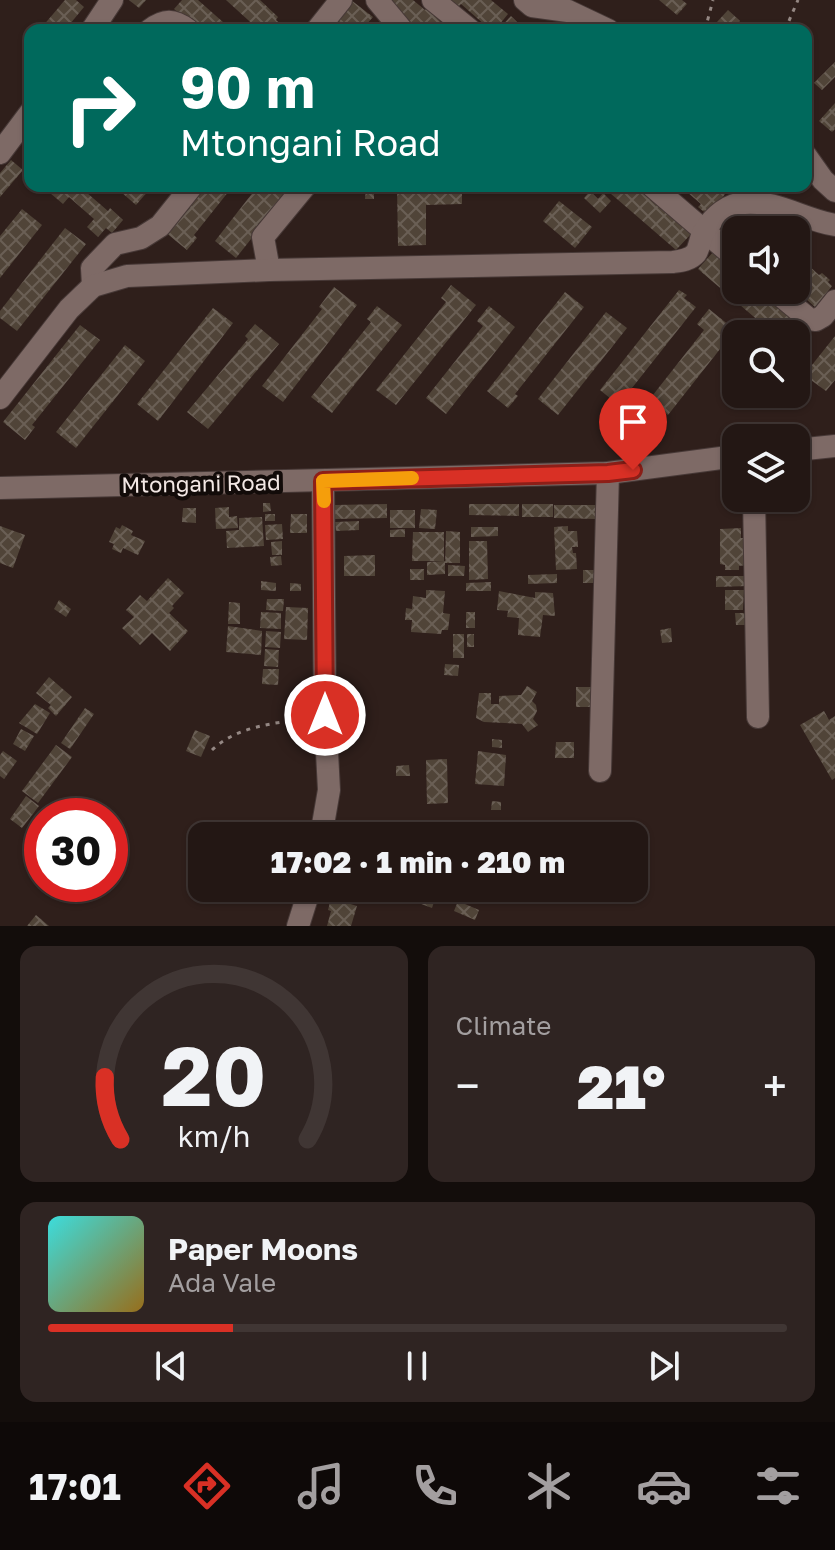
<!DOCTYPE html>
<meta charset="utf-8">
<style>
:root{--surface:#231714;--page:#2f2422;--text:#f1f3f6;--muted:#a39fa0;--line:#403634;--accent:#d93025}
body{margin:0;font-family:"Golos Text",sans-serif;background:var(--page);color:var(--text);height:100vh;display:flex;flex-direction:column;font-size:30px;white-space:nowrap}
*{box-sizing:border-box;margin:0}
p{font-size:26px;color:var(--muted)}
.icon{flex:none;width:44px;height:44px;fill:none;stroke:currentColor;stroke-width:2;stroke-linecap:round;stroke-linejoin:round}
.map{position:relative;height:926px;overflow:hidden}
.sheet{display:flex;flex-direction:column;gap:20px;padding:20px;background:#130d0b;flex:1}
.sheet>*{flex:none}
.top-card{position:absolute;left:24px;top:24px;width:788px;height:168px;border-radius:16px;box-shadow:0 2px 6px #0004,0 0 0 2px var(--line);background:#00695c;color:#fff;overflow:hidden}
.fabs{position:absolute;left:722px;top:216px;display:grid;gap:16px}
.fabs a{display:grid;place-items:center;width:88px;height:88px;border-radius:16px;background:var(--surface);box-shadow:0 2px 6px #0004,0 0 0 2px var(--line);font-size:40px}
.speed{position:absolute;left:24px;top:798px;display:flex;gap:16px;font-size:40px;font-weight:700;text-align:center}
.speed>*{display:grid;place-content:center;width:104px;height:104px;border-radius:50%;background:var(--surface);box-shadow:0 2px 6px #0004,0 0 0 2px var(--line);line-height:1}
.speed .limit{border:12px solid #d22;background:#fff;color:#111}
.pin{position:absolute;display:grid;place-items:center;width:68px;height:68px;color:#fff;margin:-82px -34px;border-radius:50% 50% 50% 0;rotate:-45deg;box-shadow:0 0 8px #0007}
.pin .icon{rotate:45deg}
.me{position:absolute;width:88px;margin:-44px;rotate:0deg;stroke-linejoin:round;filter:drop-shadow(0 0 6px #0008)}
.turn{display:flex;align-items:center;gap:28px;height:168px;padding:0 24px;font-size:36px}
.turn .icon{width:104px;height:104px;stroke-width:2.5}
.turn b{display:block;font-size:56px;line-height:68px}
.big{font-size:60px;font-weight:800;line-height:1.1}
.sheet .tile{flex:1;display:flex;flex-direction:column;justify-content:center;gap:12px;min-width:0;padding:0 28px;border-radius:16px;background:var(--page)}
.sheet .dial{align-items:center;gap:0}
.dial svg{height:208px;overflow:visible;fill:none;stroke:var(--line);stroke-width:7;stroke-linecap:round;text-anchor:middle}
.dial text{fill:var(--text);stroke:none}
.song{display:flex;align-items:center;gap:24px}
.cover{width:96px;height:96px;border-radius:12px;background:linear-gradient(135deg,hsl(180 70% 55%),hsl(40 70% 35%))}
.played{height:8px;border-radius:4px;background:linear-gradient(90deg,var(--accent) 25%,var(--line) 25%)}
.keys{display:flex;justify-content:space-around;direction:ltr}
.heat{display:flex;justify-content:space-between;align-items:center;font-size:44px;direction:ltr}
.sheet .tiles{flex:1;display:grid;gap:20px;grid-template-columns:1fr 1fr}
.tile:last-child{grid-column:span 2}
.trip{position:absolute;left:188px;top:822px;width:460px;height:80px;border-radius:16px;background:var(--surface);box-shadow:0 2px 6px #0004,0 0 0 2px var(--line);font-weight:800;line-height:80px;text-align:center}
.menu{display:flex;height:128px;justify-content:space-around;align-items:center;background:#0e0908;color:var(--muted)}
.menu .icon{width:56px;height:56px}
.menu .on{color:var(--accent)}
.menu b{font-size:36px;color:var(--text)}
.map>svg:first-child{display:block}
.building{fill:url(#building-cross-hatch)}
.lines{fill:none;stroke-linecap:round;stroke-linejoin:round}
.minor-casing{stroke:#473937;stroke-width:24}
.path{stroke:#958884;stroke-width:3;stroke-dasharray:4 6;stroke-linecap:butt}
.minor{stroke:#7e6a66;stroke-width:22}
.route-casing{stroke:#8d1f18;stroke-width:20}
.route{stroke:#d93025;stroke-width:14}
.slow{stroke:#f59e0b;stroke-width:14}
.labels{text-anchor:middle;dominant-baseline:central;stroke-width:8;stroke-linejoin:round;paint-order:stroke}
.street-label{font-size:22px;fill:#f3e8e5;stroke:#120b09}
</style>
<div class="map">
<svg width="835" height="926" viewBox="0 0 835 926">
<defs>
<pattern id="building-cross-hatch" width="8" height="8" patternUnits="userSpaceOnUse" patternTransform="scale(2)"><rect width="8" height="8" fill="#504438"/><path d="M0 0l8 8M0 8l8-8" fill="none" stroke="#6a5f55"/></pattern>
</defs>
<rect width="100%" height="100%" fill="#2f1f1b"/>
<g class="building">
<polygon points="65,0 76,0 84,7 65,30 45,30 42,27"/>
<polygon points="129,0 146,0 139,8"/>
<polygon points="182,0 198,0 232,30 199,30 174,9"/>
<polygon points="226,0 260,0 278,17 276,20 284,27 281,30 259,30"/>
<polygon points="351,0 373,17 365,26 363,25 359,30 326,30"/>
<polygon points="381,0 413,0 425,10 427,8 449,30 416,30"/>
<polygon points="449,0 491,0 508,14 495,30 484,30 482,28 485,25 461,4 457,8"/>
<polygon points="659,0 682,0 687,4 677,15"/>
<polygon points="728,10 740,21 733,30 726,30 717,22"/>
<polygon points="511,16 517,22 510,30 498,30"/>
<polygon points="835,62 835,77 822,90 814,83"/>
<polygon points="835,103 835,129 832,132 819,121"/>
<polygon points="30,132 30,149 22,142"/>
<polygon points="11,160 23,170 0,197 0,173"/>
<polygon points="42,186 79,186 108,211 110,208 123,220 112,233 106,228 98,237 87,227 94,219 69,197 63,204"/>
<polygon points="114,186 144,186 149,190 136,205"/>
<polygon points="202,186 233,186 194,235 197,238 187,250 165,232"/>
<polygon points="258,186 293,186 236,258 215,241"/>
<polygon points="397,186 462,186 462,204 426,205 426,245 398,246"/>
<polygon points="602,186 632,186 638,192 641,189 681,226 682,224 692,233 676,250"/>
<polygon points="680,186 718,186 726,193 708,215 698,207 701,204"/>
<polygon points="366,188 374,188 374,199 365,199"/>
<polygon points="590,191 598,199 603,193 611,201 600,213 584,198"/>
<polygon points="559,201 592,227 575,248 543,221"/>
<polygon points="22,209 42,225 0,278 0,236"/>
<polygon points="748,214 767,230 736,230 736,239 730,234"/>
<polygon points="65,228 86,244 17,331 0,318 0,311"/>
<polygon points="714,251 736,272 736,290 762,290 790,317 799,321 788,334 774,334 698,269"/>
<polygon points="796,254 819,275 822,273 830,280 828,282 832,286 815,307 806,299 809,295 796,284"/>
<polygon points="451,285 476,305 396,405 376,390 446,302 441,298"/>
<polygon points="334,287 357,305 283,402 262,386 322,309 319,307"/>
<polygon points="679,290 687,295 684,298 696,307 628,393 632,396 622,408 600,390"/>
<polygon points="565,292 584,307 515,394 518,396 508,408 487,391"/>
<polygon points="377,306 402,325 332,413 311,397 371,322 367,319"/>
<polygon points="489,306 515,327 446,414 426,398 483,326 477,321"/>
<polygon points="213,308 233,323 158,421 137,404"/>
<polygon points="709,309 735,330 668,415 649,400 704,330 697,324"/>
<polygon points="606,312 627,328 558,415 538,399"/>
<polygon points="255,324 279,344 208,429 187,412 248,339 245,336"/>
<polygon points="80,325 100,340 32,425 35,427 25,440 3,422"/>
<polygon points="835,336 835,380 826,391 804,375"/>
<polygon points="125,345 145,361 76,448 56,432"/>
<polygon points="263,503 270,503 271,511 263,512"/>
<polygon points="387,504 387,518 335,519 334,505"/>
<polygon points="469,504 519,504 519,516 469,515"/>
<rect x="522" y="504" width="31" height="13"/>
<polygon points="554,505 597,505 596,519 554,518"/>
<polygon points="229,507 229,517 237,516 238,528 216,529 215,508"/>
<polygon points="183,508 196,508 196,523 182,522"/>
<polygon points="421,509 437,510 435,529 419,528"/>
<rect x="390" y="510" width="25" height="18"/>
<rect x="265" y="514" width="10" height="7"/>
<polygon points="291,514 307,514 307,533 290,533"/>
<polygon points="262,517 264,546 227,548 226,531 239,530 239,518"/>
<polygon points="359,521 359,530 336,531 335,522"/>
<polygon points="282,524 283,539 266,540 265,525"/>
<polygon points="122,525 133,531 131,535 145,541 138,555 123,548 121,553 112,549 114,544 109,542 116,527 120,529"/>
<polygon points="0,526 25,535 13,568 0,563"/>
<polygon points="568,526 568,531 577,531 578,547 572,547 573,553 576,553 577,569 556,570 554,527"/>
<polygon points="471,527 498,527 498,536 471,537"/>
<polygon points="741,528 741,538 749,538 749,545 743,545 743,551 747,551 747,565 739,566 739,570 725,570 725,565 720,564 720,529"/>
<polygon points="405,529 405,537 390,537 390,530"/>
<polygon points="446,531 460,532 460,563 445,563"/>
<polygon points="413,532 444,532 444,561 412,561"/>
<polygon points="282,541 282,555 272,555 271,542"/>
<polygon points="469,541 487,541 488,579 469,580"/>
<polygon points="375,555 375,576 344,576 344,556"/>
<polygon points="281,556 282,565 271,566 270,557"/>
<polygon points="445,561 445,574 427,575 427,562"/>
<polygon points="448,565 465,566 464,576 448,576"/>
<rect x="410" y="569" width="14" height="11"/>
<polygon points="583,570 594,570 595,583 583,583"/>
<polygon points="557,574 557,583 528,584 528,575"/>
<polygon points="716,576 749,576 749,586 716,587"/>
<polygon points="168,578 184,593 172,606 174,608 169,613 188,631 170,651 152,633 140,645 122,628 134,617 126,610 140,595 147,601"/>
<polygon points="261,581 276,583 276,591 261,590"/>
<polygon points="491,582 491,591 466,591 466,583"/>
<polygon points="290,583 301,584 301,591 290,591"/>
<polygon points="426,590 445,591 443,613 450,614 448,630 442,630 441,634 411,632 412,620 405,620 406,608 412,609 413,596 426,598"/>
<polygon points="725,590 744,590 743,610 725,610"/>
<polygon points="499,591 535,598 535,592 553,593 555,616 543,615 540,637 518,635 519,618 507,617 508,611 497,610"/>
<polygon points="267,599 284,599 283,611 266,610"/>
<polygon points="59,600 71,609 66,617 54,609"/>
<polygon points="229,602 240,603 240,624 228,624"/>
<polygon points="286,607 308,608 307,640 284,639"/>
<polygon points="261,612 281,613 281,629 260,628"/>
<rect x="466" y="612" width="9" height="16"/>
<polygon points="735,613 745,613 745,625 736,625"/>
<polygon points="228,626 262,631 261,655 226,652"/>
<polygon points="671,628 672,642 662,643 660,630"/>
<polygon points="266,631 281,632 280,648 265,647"/>
<rect x="453" y="634" width="11" height="24"/>
<rect x="467" y="634" width="7" height="13"/>
<polygon points="265,649 279,650 278,667 264,666"/>
<polygon points="445,664 459,665 458,676 444,675"/>
<polygon points="263,669 279,669 278,685 262,684"/>
<polygon points="49,677 72,697 56,716 48,708 51,705 36,693"/>
<polygon points="527,686 537,692 532,701 536,705 537,711 533,719 538,725 528,732 522,724 484,722 476,718 479,693 491,693 491,704 499,704 499,696 521,695"/>
<rect x="576" y="687" width="16" height="20"/>
<polygon points="35,704 50,713 37,734 19,723"/>
<polygon points="85,708 94,714 70,749 61,743"/>
<polygon points="824,711 829,720 835,716 835,778 832,780 800,725"/>
<polygon points="21,729 34,736 25,751 13,744"/>
<polygon points="195,730 210,736 201,757 186,751"/>
<polygon points="492,739 502,740 502,748 492,747"/>
<polygon points="556,742 574,742 574,758 555,758"/>
<polygon points="56,745 72,757 38,803 22,791"/>
<polygon points="3,751 17,761 4,779 0,776 0,755"/>
<polygon points="478,751 506,755 504,786 475,784"/>
<polygon points="447,759 448,803 427,804 426,760"/>
<polygon points="409,765 410,776 396,776 396,766"/>
<polygon points="26,796 39,806 22,828 10,819"/>
<polygon points="492,801 501,802 501,810 491,810"/>
<polygon points="402,825 428,836 397,836"/>
<polygon points="372,888 392,888 389,895"/>
<polygon points="409,888 436,896 432,908 405,898"/>
<polygon points="331,898 357,906 351,926 327,926 331,911 328,910"/>
<polygon points="458,901 479,910 475,920 454,911"/>
<polygon points="36,915 49,926 27,926"/>
</g>
<g class="lines">
<defs>
<g id="minor">
<polyline points="377,0 402,30"/>
<polyline points="433,0 470,30"/>
<polyline points="525,0 532,6 568,11 608,30"/>
<polyline points="92,30 112,0"/>
<path d="M150,30c14,-11 24,-11 38,0"/>
<polyline points="317,30 341,0"/>
<polyline points="0,153 30,113"/>
<polyline points="806,156 823,180 835,191"/>
<polyline points="652,186 736,258"/>
<polyline points="269,270 263,237 305,186"/>
<polyline points="93,286 92,268 115,244 141,238 160,226 192,186"/>
<polyline points="774,290 809,319 816,320 823,316 835,301"/>
<path d="M0,398l69,-89 24,-23 34,-10 142,-6 404,-8c8,-1 17,-2 23,-9 4,-6 4,-16 9,-23 9,-14 23,-26 39,-27 32,-3 60,17 91,22"/>
<polyline points="796,450 835,446"/>
<polyline points="0,488 608,473 736,456"/>
<polyline points="754,498 758,717"/>
<polyline points="600,771 608,473"/>
<polyline points="321,836 329,790 325,715 323,481"/>
<polyline points="298,926 310,888"/>
</g>
</defs>
<use href="#minor" class="minor-casing"/>
<g class="path">
<polyline points="705,30 713,0"/>
<polyline points="785,30 798,0"/>
<path d="M212,750c25,-24 61,-26 94,-32"/>
</g>
<use href="#minor" class="minor"/>
</g>
<g class="lines">
<defs>
<polyline id="route" points="325,715 323,481 608,473 633,470"/>
</defs>
<use href="#route" class="route-casing"/>
<use href="#route" class="route"/>
<polyline class="slow" points="324,501 323,481 412,478"/>
</g>
<g class="labels">
<g class="street-label">
<text transform="translate(201 483) rotate(-1)">Mtongani Road</text>
</g>
</g>
</svg>
<div class="fabs">
<a><svg class="icon" aria-label="sound" viewBox="0 0 24 24"><path d="M4 9h4l5-4v14l-5-4H4zM17 9q2 3 0 6"/></svg></a>
<a><svg class="icon" aria-label="search" viewBox="0 0 24 24"><circle cx="10" cy="10" r="6"/><path d="M15 15l6 6"/></svg></a>
<a><svg class="icon" aria-label="layers" viewBox="0 0 24 24"><path d="M12 4l9 5-9 5-9-5zM3 14l9 5 9-5"/></svg></a>
</div>
<div class="speed"><div class="limit">30</div></div>
<div class="pin" style="left:633px;top:470px;background:#d93025"><svg class="icon" aria-label="arrive" viewBox="0 0 24 24"><path d="M6 21V4h12l-3 4 3 4H6"/></svg></div>
<svg class="me" style="left:325px;top:715px" viewBox="-20 -20 40 40"><circle r="17" fill="#d93025" stroke="#fff" stroke-width="3"/><path d="M0-11L8 9 0 5-8 9z" fill="#fff"/></svg>
<div class="trip">17:02 · 1 min · 210 m</div>
<div class="top-card">
<div class="turn"><svg class="icon" aria-label="right" viewBox="0 0 24 24"><path d="M7 20v-9h11M14 6l5 5-5 5"/></svg><div><b>90 m</b>Mtongani Road</div></div>
</div>
</div>
<section class="sheet">
<div class="tiles">
<div class="tile dial"><svg viewBox="0 0 100 80">
<path d="M14 69A42 42 0 1 1 86 69"/>
<path d="M14 69A42 42 0 0 1 8 45" stroke="#d93025"/>
<text x="50" y="56" font-size="32" font-weight="700">20</text>
<text x="50" y="72" font-size="11">km/h</text>
</svg></div>
<div class="tile"><p>Climate</p>
<div class="heat"><a>−</a><b class="big">21°</b><a>+</a></div>
</div>
<div class="tile">
<div class="song"><i class="cover"></i><div><b>Paper Moons</b><p>Ada Vale</p></div></div>
<div class="played"></div>
<div class="keys"><svg class="icon" aria-label="previous" viewBox="0 0 24 24"><path d="M18 5L8 12l10 7zM5 5v14"/></svg><svg class="icon" aria-label="pause" viewBox="0 0 24 24"><path d="M8 5v14M16 5v14"/></svg><svg class="icon" aria-label="next" viewBox="0 0 24 24"><path d="M6 5l10 7-10 7zM19 5v14"/></svg></div>
</div>
</div>
</section>
<nav class="menu">
<b>17:01</b>
<svg class="icon on" aria-label="directions" viewBox="0 0 24 24"><path d="M12 3l9 9-9 9-9-9zM9 14v-3h6M13 9l2 2-2 2"/></svg>
<svg class="icon" aria-label="music" viewBox="0 0 24 24"><path d="M9 18V5l10-2v13"/><circle cx="6" cy="18" r="3"/><circle cx="16" cy="16" r="3"/></svg>
<svg class="icon" aria-label="phone" viewBox="0 0 24 24"><path d="M5 4h4l2 5-3 2q2 4 5 5l2-3 5 2v4C11 20 4 13 5 4z"/></svg>
<svg class="icon" aria-label="climate" viewBox="0 0 24 24"><path d="M12 3v18M4 7l16 10M4 17L20 7"/></svg>
<svg class="icon" aria-label="car" viewBox="0 0 24 24"><path d="M5 17H2v-5l4-1 3-4h7l3 4 3 1v5h-3M9 17h6M6 11h13"/><circle cx="7" cy="17" r="2"/><circle cx="17" cy="17" r="2"/></svg>
<svg class="icon" aria-label="filters" viewBox="0 0 24 24"><path d="M4 7h16M4 17h16"/><circle cx="9" cy="7" r="2"/><circle cx="15" cy="17" r="2"/></svg>
</nav>
